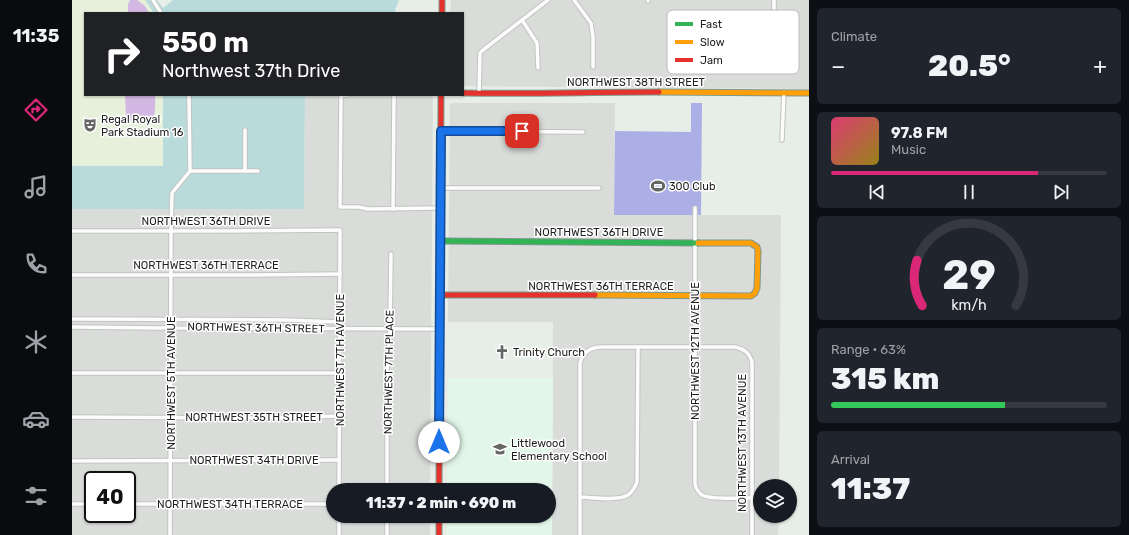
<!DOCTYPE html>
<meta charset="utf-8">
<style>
:root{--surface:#171b24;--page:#20242c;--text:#f1f3f6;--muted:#9ea1a6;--line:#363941;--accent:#db2777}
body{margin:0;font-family:Rubik,sans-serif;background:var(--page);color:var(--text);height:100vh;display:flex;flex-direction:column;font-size:15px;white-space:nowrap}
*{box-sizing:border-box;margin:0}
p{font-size:13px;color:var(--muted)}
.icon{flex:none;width:22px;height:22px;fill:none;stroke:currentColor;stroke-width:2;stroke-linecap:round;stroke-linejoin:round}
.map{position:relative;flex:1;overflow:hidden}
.drawer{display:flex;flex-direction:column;gap:8px;padding:8px;background:#0d0f14;width:320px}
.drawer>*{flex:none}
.hud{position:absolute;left:12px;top:12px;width:380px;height:84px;border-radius:0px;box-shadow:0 1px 3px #0004;background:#202124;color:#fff;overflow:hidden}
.tools{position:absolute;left:681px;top:479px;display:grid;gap:8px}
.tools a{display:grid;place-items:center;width:44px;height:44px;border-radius:50%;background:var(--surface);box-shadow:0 1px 3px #0004;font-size:20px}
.speed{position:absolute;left:12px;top:471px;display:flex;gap:8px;font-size:20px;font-weight:700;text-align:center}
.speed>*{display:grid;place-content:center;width:52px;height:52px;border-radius:50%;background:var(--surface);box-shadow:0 1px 3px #0004;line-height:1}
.speed .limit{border:2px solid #111;border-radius:6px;background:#fff;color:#111}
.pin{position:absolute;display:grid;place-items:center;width:34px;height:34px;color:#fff;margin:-17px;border-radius:8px;box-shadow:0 2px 6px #0006}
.me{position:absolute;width:44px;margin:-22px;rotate:0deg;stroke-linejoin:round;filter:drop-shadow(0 0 3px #0008)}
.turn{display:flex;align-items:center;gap:14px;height:84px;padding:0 12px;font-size:18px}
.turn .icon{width:52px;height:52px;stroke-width:2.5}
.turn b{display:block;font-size:28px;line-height:34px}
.big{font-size:30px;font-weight:800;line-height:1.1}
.drawer .tile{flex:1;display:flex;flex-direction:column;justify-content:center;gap:6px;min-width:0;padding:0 14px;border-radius:6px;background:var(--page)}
.drawer .dial{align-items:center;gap:0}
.dial svg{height:104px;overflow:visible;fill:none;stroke:var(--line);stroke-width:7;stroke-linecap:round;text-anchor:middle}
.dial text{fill:var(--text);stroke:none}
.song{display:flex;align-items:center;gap:12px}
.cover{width:48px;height:48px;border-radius:6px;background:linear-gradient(135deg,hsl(340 70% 55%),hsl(50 70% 35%))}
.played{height:4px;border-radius:2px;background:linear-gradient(90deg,var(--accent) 75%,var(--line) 75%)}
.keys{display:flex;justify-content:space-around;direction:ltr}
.heat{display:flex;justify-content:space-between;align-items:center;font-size:22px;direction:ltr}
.charge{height:6px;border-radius:3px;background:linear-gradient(90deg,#34c759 63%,var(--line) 0)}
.trip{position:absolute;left:254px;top:483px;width:230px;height:40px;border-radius:20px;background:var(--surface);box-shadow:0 1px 3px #0004;font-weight:800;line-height:40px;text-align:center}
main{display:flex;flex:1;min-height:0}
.tab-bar{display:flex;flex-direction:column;width:72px;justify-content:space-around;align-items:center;background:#090b0e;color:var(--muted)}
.tab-bar .icon{width:28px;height:28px}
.tab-bar .active{color:var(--accent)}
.tab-bar b{font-size:18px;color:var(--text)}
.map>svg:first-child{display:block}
.residential{fill:#d9dcd9;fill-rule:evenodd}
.commercial{fill:#e6f0db}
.education{fill:#e2f7e9}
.forest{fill:#badbdc}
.pitch{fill:#acafe6}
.water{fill:#d2b8e3}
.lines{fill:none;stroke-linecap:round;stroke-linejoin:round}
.street-casing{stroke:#c2c4c2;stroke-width:5.5}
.fast-casing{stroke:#7e988a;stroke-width:7}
.slow-casing{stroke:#7e988a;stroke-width:7}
.jam-casing{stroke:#7e988a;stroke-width:7}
.street{stroke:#fbfcfb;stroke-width:3.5}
.fast{stroke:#30b455;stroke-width:5}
.slow{stroke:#ff9f0a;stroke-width:5}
.jam{stroke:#e5322d;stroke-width:5}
.route-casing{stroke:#114b97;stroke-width:10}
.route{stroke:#1a73e8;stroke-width:7}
.labels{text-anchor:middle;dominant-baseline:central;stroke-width:3;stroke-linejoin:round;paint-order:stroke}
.street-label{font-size:11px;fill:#1f1f1f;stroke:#fff}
.poi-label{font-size:11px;fill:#1f1f1f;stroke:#fff;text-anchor:start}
.key{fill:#fff;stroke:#bcbcbc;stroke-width:1}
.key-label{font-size:11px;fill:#1f1f1f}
</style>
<main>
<nav class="tab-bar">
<b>11:35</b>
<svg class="icon active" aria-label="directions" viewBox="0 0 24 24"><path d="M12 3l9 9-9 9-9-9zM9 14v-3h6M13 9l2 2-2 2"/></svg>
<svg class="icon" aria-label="music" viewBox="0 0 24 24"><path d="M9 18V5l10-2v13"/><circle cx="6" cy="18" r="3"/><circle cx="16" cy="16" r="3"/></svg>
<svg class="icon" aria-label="phone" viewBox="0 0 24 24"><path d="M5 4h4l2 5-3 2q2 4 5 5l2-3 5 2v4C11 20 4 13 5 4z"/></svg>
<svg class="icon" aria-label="climate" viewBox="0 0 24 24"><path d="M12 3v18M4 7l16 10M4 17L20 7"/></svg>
<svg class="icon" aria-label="car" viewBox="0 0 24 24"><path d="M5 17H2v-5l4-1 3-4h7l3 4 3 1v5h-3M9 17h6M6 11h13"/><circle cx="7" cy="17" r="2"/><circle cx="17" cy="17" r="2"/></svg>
<svg class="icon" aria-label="filters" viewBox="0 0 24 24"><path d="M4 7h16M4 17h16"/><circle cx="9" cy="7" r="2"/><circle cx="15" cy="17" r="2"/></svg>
</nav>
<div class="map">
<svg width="737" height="535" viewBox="0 0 737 535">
<rect width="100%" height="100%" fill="#e7ede7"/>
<g class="residential">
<polygon points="379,0 737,0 737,89 391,86 391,13 378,13"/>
<path d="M233,95h128l-3,395h-97v26h97v19h-358v-326h232zM21,480h34v34h-34z"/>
<polygon points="378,103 543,103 542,215 709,215 707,486 688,486 688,516 707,516 706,535 480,535 481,322 376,322"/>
</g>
<polygon class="commercial" points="0,0 73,0 82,13 13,13 13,95 91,95 91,166 0,166"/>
<polygon class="education" points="376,378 481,378 480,535 375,535 375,516 477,516 477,490 375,490"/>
<g class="forest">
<polygon points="73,0 85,0 91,8 101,0 327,0 322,13 82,13"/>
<polygon points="91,95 233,95 232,209 0,209 0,166 91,166"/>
</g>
<polygon class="pitch" points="619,103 630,103 629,215 542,215 543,131 619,132"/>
<g class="water">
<polygon points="58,0 65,0 73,6 77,13 56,13 56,4"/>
<path d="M53,95h30c0,6 1,17 -2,23 -4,4 -21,2 -26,1l-1,-2z"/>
</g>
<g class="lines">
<defs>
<g id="street">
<polyline points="81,0 89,13"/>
<polyline points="502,0 519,23 521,37 521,67"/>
<polyline points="576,1 576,0"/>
<polyline points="450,20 465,43 466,68"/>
<polyline points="702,37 702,0"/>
<polyline points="407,93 408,53 411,50 476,0"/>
<polyline points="117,95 118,171"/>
<polyline points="276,95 269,95 268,207 287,207 296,209 368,208"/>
<polyline points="369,131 511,132"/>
<polyline points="710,140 712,92"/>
<polyline points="173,171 173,130"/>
<polyline points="368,188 527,188"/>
<path d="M623,208v276c1,5 3,8 7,11 8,5 39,3 49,3"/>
<polyline points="321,209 322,95"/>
<polyline points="0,231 145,231 268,230 267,490"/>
<polyline points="0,275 181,275 268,274"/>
<polyline points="0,319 213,320 268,322"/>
<polyline points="0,327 89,328 99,327 103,328 367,329"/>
<polyline points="0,373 267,373"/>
<polyline points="0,417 194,418 267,416"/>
<polyline points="0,461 267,460"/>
<polyline points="315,490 315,372 318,329 319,254"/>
<path d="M509,497c12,1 37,4 47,-2 5,-3 7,-8 9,-13l1,-135"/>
<polyline points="0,504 21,504"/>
<polyline points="55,504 261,504"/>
<polyline points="98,535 99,231 100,193 118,171 186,171"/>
<polyline points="267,535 267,516"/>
<polyline points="315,535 315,516"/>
<path d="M508,535v-172c3,-11 10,-16 22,-16h133c9,2 14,5 17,15v173"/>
</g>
<polyline id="fast" points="368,241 626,243"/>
<g id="slow">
<polyline points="587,92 737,93"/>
<polyline points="523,295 679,296 683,293 685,288 686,251 685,247 679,243 626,243"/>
</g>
<g id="jam">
<polyline points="370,0 370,13"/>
<path d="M391,93c65,1 131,-1 196,-1"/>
<polyline points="368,295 523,295"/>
<polyline points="367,490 369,95"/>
<polyline points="367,516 367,535"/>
</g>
</defs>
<use href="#street" class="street-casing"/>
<use href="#fast" class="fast-casing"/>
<use href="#slow" class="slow-casing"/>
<use href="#jam" class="jam-casing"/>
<use href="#street" class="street"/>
<use href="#fast" class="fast"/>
<use href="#slow" class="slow"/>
<use href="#jam" class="jam"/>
</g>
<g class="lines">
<defs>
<polyline id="route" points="367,442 369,131 450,131"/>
</defs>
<use href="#route" class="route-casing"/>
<use href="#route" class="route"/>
</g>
<defs>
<symbol id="theatre-bare" viewBox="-9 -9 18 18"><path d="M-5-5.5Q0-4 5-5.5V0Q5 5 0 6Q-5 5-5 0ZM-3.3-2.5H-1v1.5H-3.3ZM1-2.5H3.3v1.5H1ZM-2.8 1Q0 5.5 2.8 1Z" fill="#656765" stroke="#fff" stroke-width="2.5" paint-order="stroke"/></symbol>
<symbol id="stadium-bare" viewBox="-9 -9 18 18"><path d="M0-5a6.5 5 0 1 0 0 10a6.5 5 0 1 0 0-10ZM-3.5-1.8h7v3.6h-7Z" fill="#656765" stroke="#fff" stroke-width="2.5" paint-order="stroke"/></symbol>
<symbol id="church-bare" viewBox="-9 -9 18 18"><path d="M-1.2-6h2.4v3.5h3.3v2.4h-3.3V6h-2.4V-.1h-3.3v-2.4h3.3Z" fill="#656765" stroke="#fff" stroke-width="2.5" paint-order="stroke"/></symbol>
<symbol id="school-bare" viewBox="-9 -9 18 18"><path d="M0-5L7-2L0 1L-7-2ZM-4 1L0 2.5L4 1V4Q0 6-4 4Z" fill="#656765" stroke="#fff" stroke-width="2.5" paint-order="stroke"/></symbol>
</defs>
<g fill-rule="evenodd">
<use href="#theatre-bare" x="8" y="115" width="20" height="20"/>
<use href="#stadium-bare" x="576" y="176" width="20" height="20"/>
<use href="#church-bare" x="420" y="342" width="20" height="20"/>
<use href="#school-bare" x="418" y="439" width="20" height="20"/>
</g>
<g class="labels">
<g class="street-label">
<text x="564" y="82">NORTHWEST 38TH STREET</text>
<text x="134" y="221">NORTHWEST 36TH DRIVE</text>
<text x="527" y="232">NORTHWEST 36TH DRIVE</text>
<text x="134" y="265">NORTHWEST 36TH TERRACE</text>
<text x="529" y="286">NORTHWEST 36TH TERRACE</text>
<text transform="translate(184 328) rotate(1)">NORTHWEST 36TH STREET</text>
<text transform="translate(623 351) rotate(-90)">NORTHWEST 12TH AVENUE</text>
<text transform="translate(268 360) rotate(-90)">NORTHWEST 7TH AVENUE</text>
<text transform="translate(317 372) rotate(-89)">NORTHWEST 7TH PLACE</text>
<text transform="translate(99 383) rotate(-90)">NORTHWEST 5TH AVENUE</text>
<text x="182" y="417">NORTHWEST 35TH STREET</text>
<text transform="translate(670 443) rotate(-90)">NORTHWEST 13TH AVENUE</text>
<text x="182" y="460">NORTHWEST 34TH DRIVE</text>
<text x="158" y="504">NORTHWEST 34TH TERRACE</text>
</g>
<g class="poi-label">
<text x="29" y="119">Regal Royal<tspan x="29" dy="13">Park Stadium 16</tspan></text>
<text x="597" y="186">300 Club</text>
<text x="441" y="352">Trinity Church</text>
<text x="439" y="443">Littlewood<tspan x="439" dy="13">Elementary School</tspan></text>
</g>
</g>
<rect x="595" y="10" width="132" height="64" rx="6" class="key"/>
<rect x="603" y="22" width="18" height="4" fill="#30b455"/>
<rect x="603" y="40" width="18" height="4" fill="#ff9f0a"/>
<rect x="603" y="58" width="18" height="4" fill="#e5322d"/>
<g class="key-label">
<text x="628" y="28">Fast</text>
<text x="628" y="46">Slow</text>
<text x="628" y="64">Jam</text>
</g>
</svg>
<div class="tools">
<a><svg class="icon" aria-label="layers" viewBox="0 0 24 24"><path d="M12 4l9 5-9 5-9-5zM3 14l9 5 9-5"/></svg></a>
</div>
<div class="speed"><div class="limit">40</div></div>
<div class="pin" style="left:450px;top:131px;background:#d93025"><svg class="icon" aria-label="arrive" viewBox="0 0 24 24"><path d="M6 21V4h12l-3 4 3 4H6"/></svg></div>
<svg class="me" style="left:367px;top:442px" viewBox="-20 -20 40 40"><circle r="19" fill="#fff"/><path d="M0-13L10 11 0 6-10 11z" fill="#1a73e8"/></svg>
<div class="trip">11:37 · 2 min · 690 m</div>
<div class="hud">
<div class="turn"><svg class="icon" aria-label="right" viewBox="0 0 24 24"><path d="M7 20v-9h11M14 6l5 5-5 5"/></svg><div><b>550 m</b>Northwest 37th Drive</div></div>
</div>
</div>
<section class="drawer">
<div class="tile"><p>Climate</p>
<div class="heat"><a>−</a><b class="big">20.5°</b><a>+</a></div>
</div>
<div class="tile">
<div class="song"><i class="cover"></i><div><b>97.8 FM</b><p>Music</p></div></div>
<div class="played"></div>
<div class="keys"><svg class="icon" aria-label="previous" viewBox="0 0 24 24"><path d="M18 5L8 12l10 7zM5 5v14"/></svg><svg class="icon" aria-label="pause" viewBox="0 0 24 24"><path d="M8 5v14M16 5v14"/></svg><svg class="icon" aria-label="next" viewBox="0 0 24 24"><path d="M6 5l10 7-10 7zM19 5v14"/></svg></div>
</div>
<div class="tile dial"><svg viewBox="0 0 100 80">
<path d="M14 69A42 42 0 1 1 86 69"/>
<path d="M14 69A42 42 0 0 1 10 34" stroke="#db2777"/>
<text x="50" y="56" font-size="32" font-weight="700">29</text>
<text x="50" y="72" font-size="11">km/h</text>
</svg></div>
<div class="tile"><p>Range · 63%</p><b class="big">315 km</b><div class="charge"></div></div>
<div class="tile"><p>Arrival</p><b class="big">11:37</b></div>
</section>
</main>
